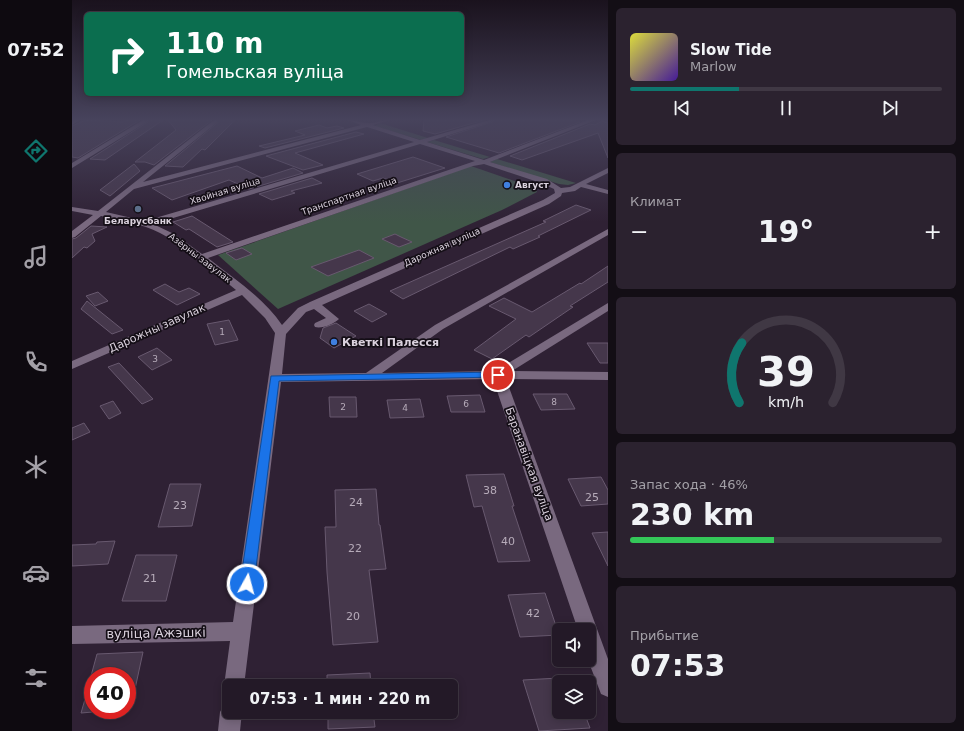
<!DOCTYPE html>
<html lang="ru">
<meta charset="utf-8">
<style>
:root{--surface:#231927;--page:#2b222f;--text:#f1f3f6;--muted:#a3a0a7;--line:#403844;--accent:#0f766e}
body{margin:0;font-family:"DejaVu Sans",sans-serif;background:var(--page);color:var(--text);height:100vh;display:flex;flex-direction:column;font-size:15px;white-space:nowrap}
*{box-sizing:border-box;margin:0}
p{font-size:13px;color:var(--muted)}
.icon{flex:none;width:22px;height:22px;fill:none;stroke:currentColor;stroke-width:2;stroke-linecap:round;stroke-linejoin:round}
.map{position:relative;flex:1;overflow:hidden}
.drawer{display:flex;flex-direction:column;gap:8px;padding:8px;background:#130e15;width:356px}
.drawer>*{flex:none}
.top-card{position:absolute;left:12px;top:12px;width:380px;height:84px;border-radius:6px;box-shadow:0 2px 10px #0003,0 0 0 1px var(--line);background:#0b6e4f;color:#fff;overflow:hidden}
.controls{position:absolute;left:480px;top:623px;display:grid;gap:8px}
.controls a{display:grid;place-items:center;width:44px;height:44px;border-radius:6px;background:var(--surface);box-shadow:0 2px 10px #0003,0 0 0 1px var(--line);font-size:20px}
.speed{position:absolute;left:12px;top:667px;display:flex;gap:8px;font-size:20px;font-weight:700;text-align:center}
.speed>*{display:grid;place-content:center;width:52px;height:52px;border-radius:50%;background:var(--surface);box-shadow:0 2px 10px #0003,0 0 0 1px var(--line);line-height:1}
.speed .limit{border:6px solid #d22;background:#fff;color:#111}
.pin{position:absolute;display:grid;place-items:center;width:34px;height:34px;color:#fff;margin:-17px;border:2px solid #fff;border-radius:50%;box-shadow:0 1px 4px #0007}
.me{position:absolute;width:44px;margin:-22px;rotate:7deg;stroke-linejoin:round;filter:drop-shadow(0 0 3px #0008)}
.turn{display:flex;align-items:center;gap:14px;height:84px;padding:0 16px;font-size:18px}
.turn .icon{width:52px;height:52px;stroke-width:2.5}
.turn b{display:block;font-size:28px;line-height:34px}
.big{font-size:30px;font-weight:700;line-height:1.1}
.drawer .widget{flex:1;display:flex;flex-direction:column;justify-content:center;gap:6px;min-width:0;padding:0 14px;border-radius:6px;background:var(--page)}
.drawer .dial{align-items:center;gap:0}
.dial svg{height:104px;overflow:visible;fill:none;stroke:var(--line);stroke-width:7;stroke-linecap:round;text-anchor:middle}
.dial text{fill:var(--text);stroke:none}
.song{display:flex;align-items:center;gap:12px}
.cover{width:48px;height:48px;border-radius:6px;background:linear-gradient(135deg,hsl(60 70% 55%),hsl(260 70% 35%))}
.played{height:4px;border-radius:2px;background:linear-gradient(90deg,var(--accent) 35%,var(--line) 35%)}
.keys{display:flex;justify-content:space-around;direction:ltr}
.heat{display:flex;justify-content:space-between;align-items:center;font-size:22px;direction:ltr}
.charge{height:6px;border-radius:3px;background:linear-gradient(90deg,#34c759 46%,var(--line) 0)}
.trip{position:absolute;left:150px;top:679px;width:236px;height:40px;border-radius:6px;background:var(--surface);box-shadow:0 2px 10px #0003,0 0 0 1px var(--line);font-weight:700;line-height:40px;text-align:center}
main{display:flex;flex:1;min-height:0}
.menu{display:flex;flex-direction:column;width:72px;justify-content:space-around;align-items:center;background:#0e0a10;color:var(--muted)}
.menu .icon{width:28px;height:28px}
.menu .on{color:var(--accent)}
.menu b{font-size:18px;color:var(--text)}
.map>svg:first-child{display:block}
.green{fill:#405648}
.building{fill:#45374b;stroke:#68596f}
.lines{fill:none;stroke-linecap:round;stroke-linejoin:round}
.minor{fill:#79697f;fill-rule:evenodd}
.route{fill:#1a73e8;stroke:#114b97}
.shop-dot{fill:#3f7fe0;stroke:#140e16;stroke-width:1.5}
.service-dot{fill:#5c6f8a;stroke:#140e16;stroke-width:1.5}
.labels{text-anchor:middle;dominant-baseline:central;stroke-width:3.5;stroke-linejoin:round;paint-order:stroke}
.far-poi-label{font-size:9px;font-weight:bold;fill:#dbd2de;stroke:#140e16;text-anchor:start}
.far-street-label{font-size:9px;fill:#dbd2de;stroke:#140e16}
.number-label{font-size:9px;fill:#b6abb9}
.street-label{font-size:11px;fill:#dbd2de;stroke:#140e16}
.poi-label{font-size:11px;font-weight:bold;fill:#dbd2de;stroke:#140e16;text-anchor:start}
.near-number-label{font-size:11px;fill:#b6abb9}
.near-street-label{font-size:13px;fill:#dbd2de;stroke:#140e16}
</style>
<main>
<nav class="menu">
<b>07:52</b>
<svg class="icon on" aria-label="directions" viewBox="0 0 24 24"><path d="M12 3l9 9-9 9-9-9zM9 14v-3h6M13 9l2 2-2 2"/></svg>
<svg class="icon" aria-label="music" viewBox="0 0 24 24"><path d="M9 18V5l10-2v13"/><circle cx="6" cy="18" r="3"/><circle cx="16" cy="16" r="3"/></svg>
<svg class="icon" aria-label="phone" viewBox="0 0 24 24"><path d="M5 4h4l2 5-3 2q2 4 5 5l2-3 5 2v4C11 20 4 13 5 4z"/></svg>
<svg class="icon" aria-label="climate" viewBox="0 0 24 24"><path d="M12 3v18M4 7l16 10M4 17L20 7"/></svg>
<svg class="icon" aria-label="car" viewBox="0 0 24 24"><path d="M5 17H2v-5l4-1 3-4h7l3 4 3 1v5h-3M9 17h6M6 11h13"/><circle cx="7" cy="17" r="2"/><circle cx="17" cy="17" r="2"/></svg>
<svg class="icon" aria-label="filters" viewBox="0 0 24 24"><path d="M4 7h16M4 17h16"/><circle cx="9" cy="7" r="2"/><circle cx="15" cy="17" r="2"/></svg>
</nav>
<div class="map">
<svg width="536" height="731" viewBox="0 0 536 731">
<rect width="100%" height="100%" fill="#2f2134"/>
<g class="green">
<polygon points="308,123 356,138 349,140 303,126"/>
<polygon points="362,140 418,157 411,159 355,142"/>
<polygon points="425,159 504,183 496,185 487,184 418,162"/>
<polygon points="399,166 463,188 465,192 430,210 206,309 146,255"/>
</g>
<g class="building">
<polygon points="14,120 51,122 54,120 68,120 6,158 0,157 0,126"/>
<polygon points="79,120 91,120 33,160 18,159"/>
<polygon points="96,120 140,120 82,165 73,162 63,162 104,130"/>
<polygon points="149,120 163,120 133,150 130,149 111,167 93,166"/>
<polygon points="352,120 412,120 363,134 351,131"/>
<polygon points="426,120 500,120 508,122 427,153 374,137"/>
<polygon points="530,121 536,123 536,158 526,133 450,160 438,156 518,124 523,125"/>
<polygon points="247,125 255,128 265,126 272,128 193,148 187,146 233,135 223,131"/>
<polygon points="284,132 292,134 223,153 251,165 231,170 194,156"/>
<polygon points="341,157 373,168 325,183 311,178 301,181 285,174"/>
<polygon points="62,164 68,171 38,196 28,190"/>
<polygon points="165,166 190,178 221,168 231,173 177,189 157,180 100,200 80,188"/>
<polygon points="240,178 250,183 219,191 223,193 200,200 187,194"/>
<polygon points="504,205 519,210 466,236 468,237 441,249 438,247 331,299 318,291 474,222 471,221"/>
<polygon points="120,216 161,242 145,247 117,229 114,230 101,222"/>
<polygon points="19,226 35,227 20,234 23,241 15,248 12,247 0,258 0,239 4,238"/>
<polygon points="323,234 329,237 340,242 327,247 310,239"/>
<polygon points="170,248 180,254 164,260 154,253"/>
<polygon points="287,250 302,258 256,276 239,267"/>
<polygon points="536,266 536,282 498,306 501,307 457,337 454,335 420,359 402,350 444,319 417,306 432,298 460,312 508,283 509,284"/>
<polygon points="93,284 107,292 117,288 128,294 105,305 81,290"/>
<polygon points="26,292 36,301 23,306 14,296"/>
<polygon points="15,301 51,330 40,334 9,309"/>
<polygon points="297,304 315,314 300,322 282,311"/>
<polygon points="157,320 166,340 143,345 135,324"/>
<polygon points="264,323 284,336 262,348 248,338 251,328"/>
<polygon points="515,343 536,343 536,363 528,363"/>
<polygon points="85,348 100,360 80,370 66,357"/>
<polygon points="47,363 81,399 70,404 36,367"/>
<polygon points="461,394 495,394 503,409 469,410"/>
<polygon points="408,395 413,412 379,412 375,396"/>
<polygon points="257,397 284,397 285,417 258,417"/>
<polygon points="348,399 352,417 318,418 315,400"/>
<polygon points="41,401 49,413 37,419 28,406"/>
<polygon points="12,423 18,432 0,440 0,428"/>
<polygon points="432,474 442,506 440,506 458,561 426,562 410,506 402,507 394,475"/>
<polygon points="529,477 536,490 536,504 509,506 496,479"/>
<polygon points="98,484 129,484 120,526 86,527"/>
<polygon points="304,489 307,525 308,525 314,569 297,570 306,642 261,645 255,572 253,527 264,527 263,490"/>
<polygon points="536,532 536,566 520,533"/>
<polygon points="43,541 36,564 0,566 0,545 24,544 25,542"/>
<polygon points="64,555 105,555 94,601 50,601"/>
<polygon points="473,593 487,635 448,637 436,595"/>
<polygon points="71,652 60,703 55,702 55,676 19,676 25,654"/>
<polygon points="298,673 299,686 255,686 255,675"/>
<polygon points="487,678 487,712 512,712 518,728 467,731 451,680"/>
<polygon points="18,682 21,682 21,712 9,713"/>
<polygon points="256,712 301,712 303,727 256,729"/>
</g>
<g class="lines">
<g class="minor">
<polygon points="1,120 8,120 0,125"/>
<polygon points="71,120 78,120 0,168 0,163"/>
<path d="M142,120h6l-77,62 218,-57 -13,-5c7,0 13,3 19,3 7,1 15,-3 23,-3l-17,5 47,15 69,-20h8l-70,22 57,18 104,-40h8l-106,42 57,17 14,9 9,-1 38,-19v5l-22,11 22,6v4l-27,-7 -6,4 -13,2 -1,3 -12,8 -227,101 17,14c-5,5 -17,10 -24,8l-1,-2 1,-2 11,-5 -12,-9 -8,3 -20,22 -4,40 84,-1 69,-48 173,-96v6l-165,94 -61,44 113,-2 113,-68v8l-96,60 96,1v8l-102,-1 102,280v38l-7,-3 -13,-34 1,-30h-11l-85,-251 -212,3 -37,304h-15v8l-2,-1 -3,-7 6,-45 -158,3v-18l161,-4 42,-289 -10,-15 -23,-23 -170,74v-8l164,-71c-24,-19 -48,-43 -76,-57 -18,-9 -39,-13 -59,-17l-26,21 -3,1v-7l21,-16 -21,-4v-4l26,4zM295,127l47,15 -269,79 -39,-9 28,-23zM348,144l55,17 -273,93 -28,-20 -21,-10zM412,164l57,19 13,6 1,4 -12,7 -233,102 -12,6 -16,17c-18,-27 -49,-47 -74,-67l265,-92z"/>
<polygon points="157,702 157,712 170,712 168,731 146,731 148,712 152,705"/>
</g>
</g>
<linearGradient id="sky" x2="0" y2="1"><stop stop-color="#1a121d"/><stop offset="0.54" stop-color="#47435c"/><stop offset="1" stop-color="#47435c" stop-opacity="0"/></linearGradient>
<rect width="536" height="222" fill="url(#sky)"/>
<polygon class="route" points="426,372 429,373 430,375 429,377 207,381 182,584 180,588 175,590 170,588 168,584 199,376"/>
<g class="shop-dot">
<circle cx="435" cy="185" r="4"/>
<circle cx="262" cy="342" r="4"/>
</g>
<circle class="service-dot" cx="66" cy="209" r="4"/>
<g class="labels">
<g class="far-poi-label">
<text x="443" y="185">Август</text>
<text x="66" y="221" text-anchor="middle">Беларусбанк</text>
</g>
<g class="far-street-label">
<text transform="translate(153 191) rotate(-17)">Хвойная вуліца</text>
<text transform="translate(277 196) rotate(-19)">Транспартная вуліца</text>
<text transform="translate(370 247) rotate(-24)">Дарожная вуліца</text>
<text transform="translate(128 258) rotate(37)">Азёрны завулак</text>
</g>
<g class="number-label">
<text x="150" y="332">1</text>
<text x="83" y="359">3</text>
<text x="482" y="402">8</text>
<text x="394" y="404">6</text>
<text x="271" y="407">2</text>
<text x="333" y="408">4</text>
</g>
<g class="street-label">
<text transform="translate(85 328) rotate(-24)">Дарожны завулак</text>
<text transform="translate(457 464) rotate(70)">Баранавіцкая вуліца</text>
</g>
<g class="poi-label">
<text x="270" y="342">Кветкі Палесся</text>
</g>
<g class="near-number-label">
<text x="418" y="490">38</text>
<text x="520" y="497">25</text>
<text x="284" y="502">24</text>
<text x="108" y="505">23</text>
<text x="436" y="541">40</text>
<text x="283" y="548">22</text>
<text x="78" y="578">21</text>
<text x="461" y="613">42</text>
<text x="281" y="616">20</text>
</g>
<g class="near-street-label">
<text transform="translate(84 633) rotate(-1)">вуліца Ажэшкі</text>
</g>
</g>
</svg>
<div class="controls">
<a><svg class="icon" aria-label="sound" viewBox="0 0 24 24"><path d="M4 9h4l5-4v14l-5-4H4zM17 9q2 3 0 6"/></svg></a>
<a><svg class="icon" aria-label="layers" viewBox="0 0 24 24"><path d="M12 4l9 5-9 5-9-5zM3 14l9 5 9-5"/></svg></a>
</div>
<div class="speed"><div class="limit">40</div></div>
<div class="pin" style="left:426px;top:375px;background:#d93025"><svg class="icon" aria-label="arrive" viewBox="0 0 24 24"><path d="M6 21V4h12l-3 4 3 4H6"/></svg></div>
<svg class="me" style="left:175px;top:584px" viewBox="-20 -20 40 40"><circle r="17" fill="#1a73e8" stroke="#fff" stroke-width="3"/><path d="M0-11L8 9 0 5-8 9z" fill="#fff"/></svg>
<div class="trip">07:53 · 1 мин · 220 m</div>
<div class="top-card">
<div class="turn"><svg class="icon" aria-label="right" viewBox="0 0 24 24"><path d="M7 20v-9h11M14 6l5 5-5 5"/></svg><div><b>110 m</b>Гомельская вуліца</div></div>
</div>
</div>
<section class="drawer">
<div class="widget">
<div class="song"><i class="cover"></i><div><b>Slow Tide</b><p>Marlow</p></div></div>
<div class="played"></div>
<div class="keys"><svg class="icon" aria-label="previous" viewBox="0 0 24 24"><path d="M18 5L8 12l10 7zM5 5v14"/></svg><svg class="icon" aria-label="pause" viewBox="0 0 24 24"><path d="M8 5v14M16 5v14"/></svg><svg class="icon" aria-label="next" viewBox="0 0 24 24"><path d="M6 5l10 7-10 7zM19 5v14"/></svg></div>
</div>
<div class="widget"><p>Климат</p>
<div class="heat"><a>−</a><b class="big">19°</b><a>+</a></div>
</div>
<div class="widget dial"><svg viewBox="0 0 100 80">
<path d="M14 69A42 42 0 1 1 86 69"/>
<path d="M14 69A42 42 0 0 1 16 23" stroke="#0f766e"/>
<text x="50" y="56" font-size="32" font-weight="700">39</text>
<text x="50" y="72" font-size="11">km/h</text>
</svg></div>
<div class="widget"><p>Запас хода · 46%</p><b class="big">230 km</b><div class="charge"></div></div>
<div class="widget"><p>Прибытие</p><b class="big">07:53</b></div>
</section>
</main>
